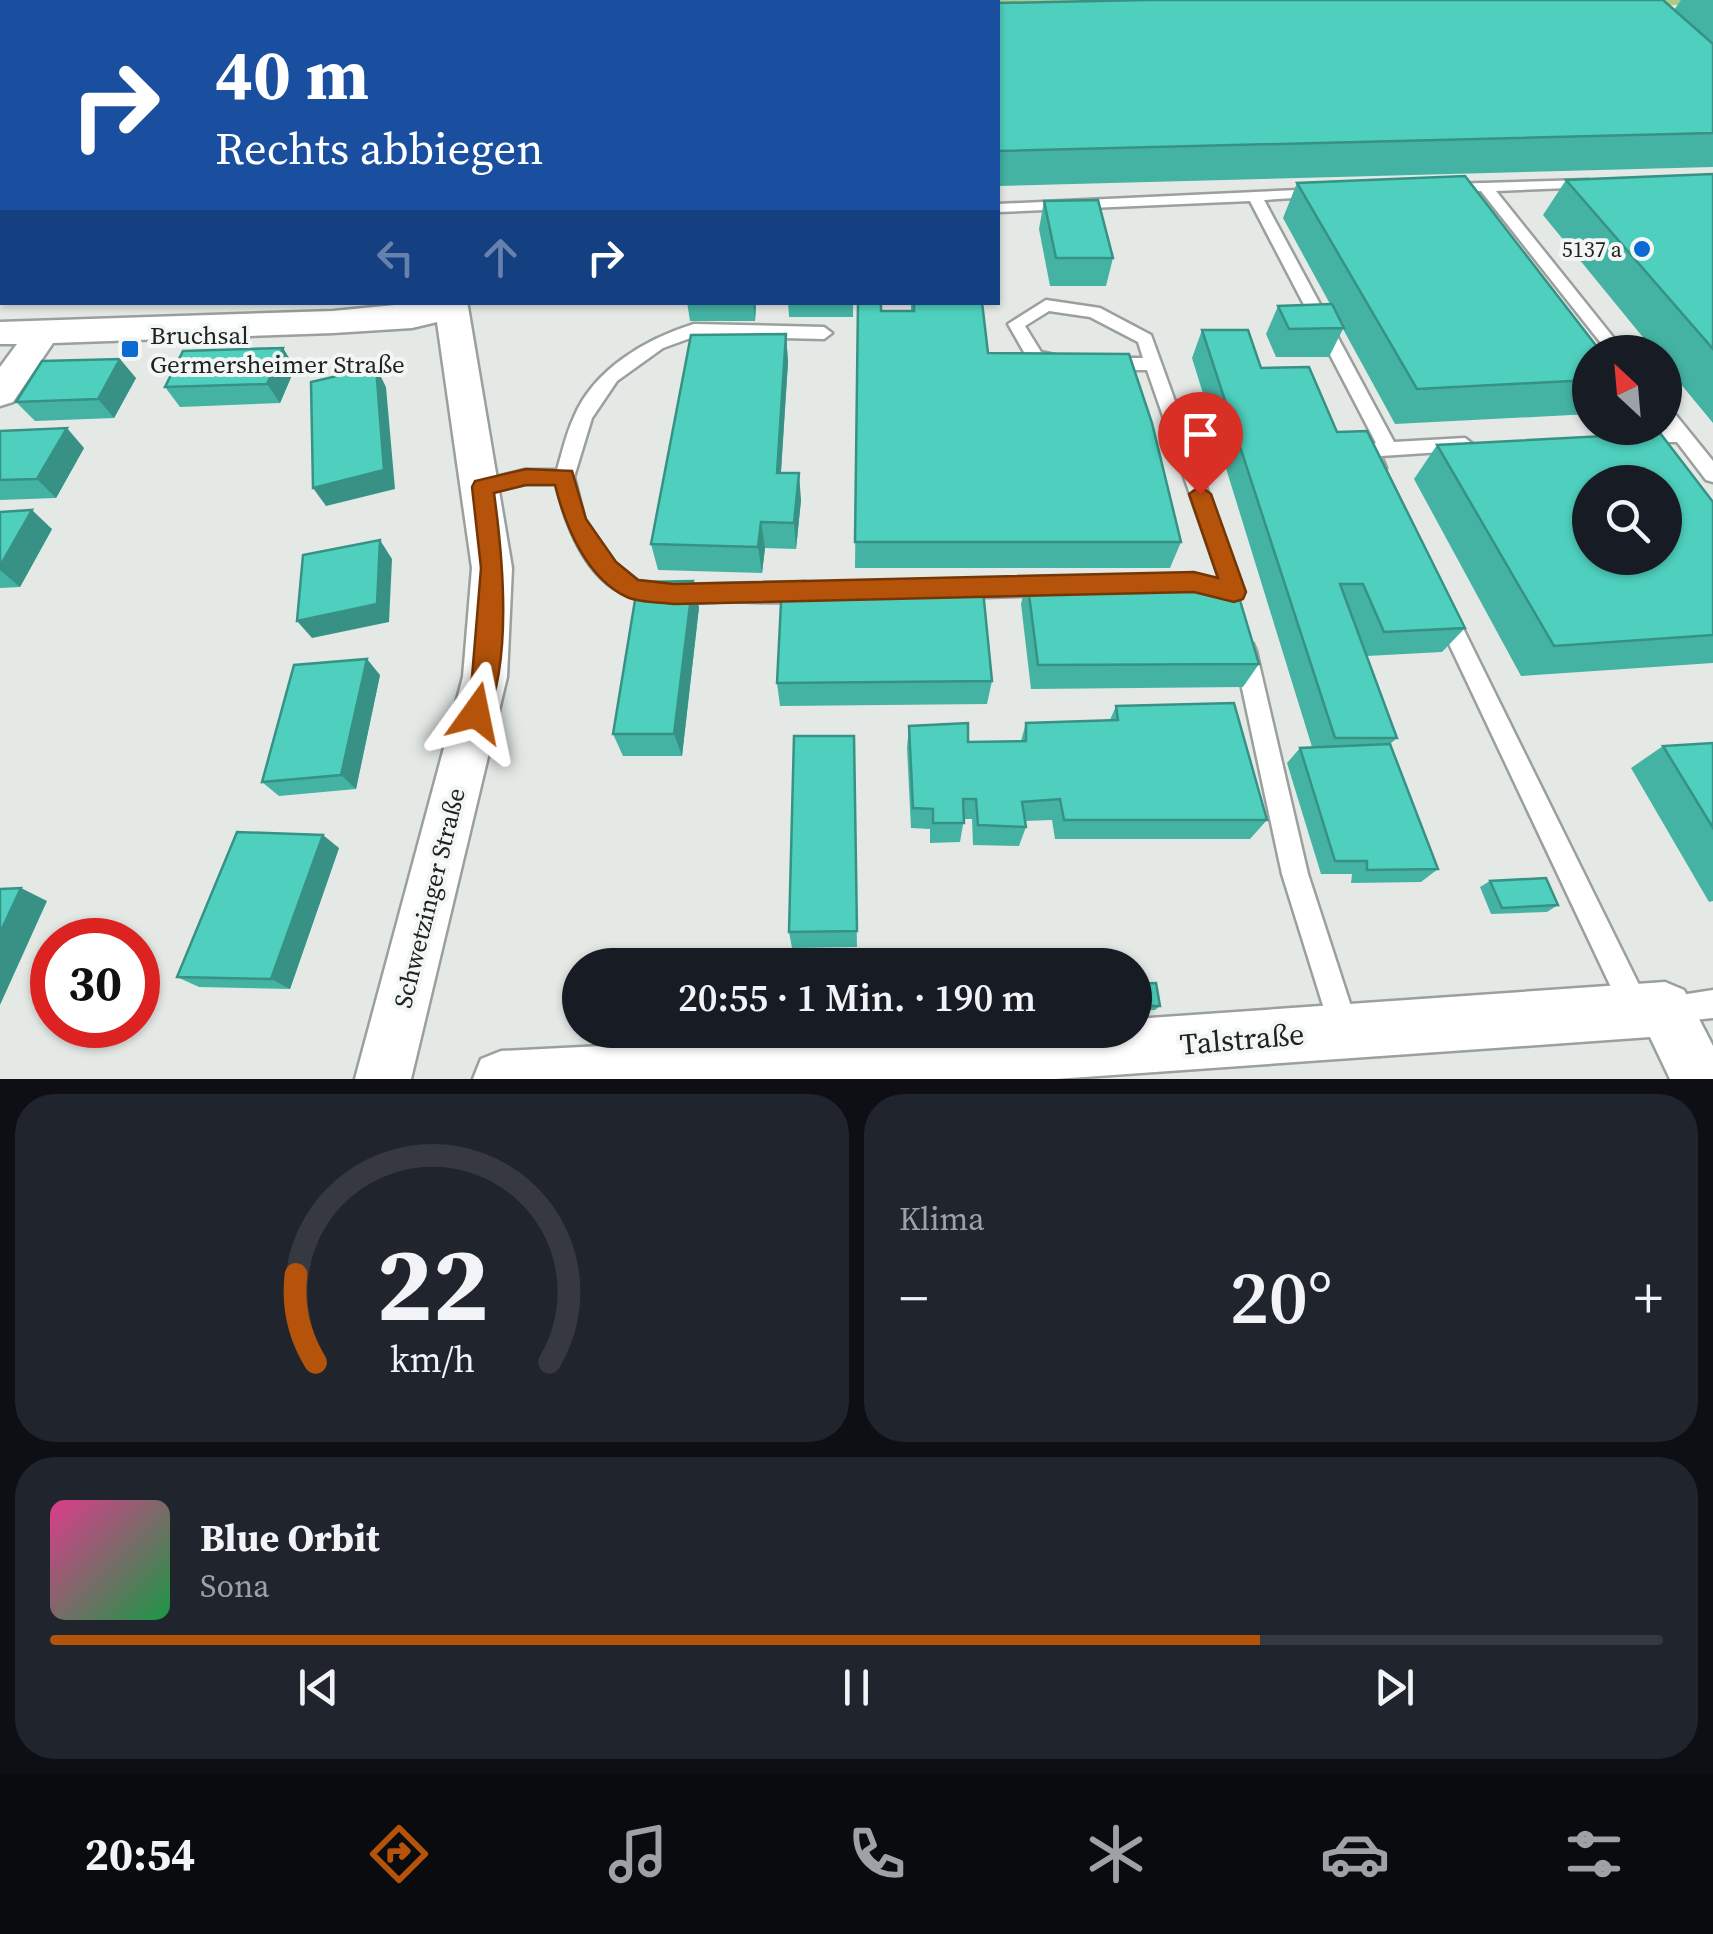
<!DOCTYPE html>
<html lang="de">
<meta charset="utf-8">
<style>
:root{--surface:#171b24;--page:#20242c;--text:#f1f3f6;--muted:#9ea1a6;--line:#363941;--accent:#b45309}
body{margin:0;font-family:"Source Serif 4",serif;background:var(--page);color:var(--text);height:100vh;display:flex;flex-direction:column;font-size:38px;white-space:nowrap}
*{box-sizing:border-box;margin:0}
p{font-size:32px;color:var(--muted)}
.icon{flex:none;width:55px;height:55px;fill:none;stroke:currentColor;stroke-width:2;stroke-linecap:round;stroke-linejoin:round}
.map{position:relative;height:1079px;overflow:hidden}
.side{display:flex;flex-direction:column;gap:15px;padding:15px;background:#0d0f14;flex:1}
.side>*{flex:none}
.banner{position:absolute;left:0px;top:0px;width:1000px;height:305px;box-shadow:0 2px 8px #0004;background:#1a4fa0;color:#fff;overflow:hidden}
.needle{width:65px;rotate:334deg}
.buttons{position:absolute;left:1572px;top:335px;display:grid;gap:20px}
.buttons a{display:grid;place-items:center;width:110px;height:110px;border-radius:50%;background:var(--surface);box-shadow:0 2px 8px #0004;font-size:50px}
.speed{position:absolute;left:30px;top:918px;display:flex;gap:20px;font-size:50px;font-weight:700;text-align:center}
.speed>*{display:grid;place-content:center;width:130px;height:130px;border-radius:50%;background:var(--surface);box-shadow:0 2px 8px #0004;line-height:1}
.speed .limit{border:15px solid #d22;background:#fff;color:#111}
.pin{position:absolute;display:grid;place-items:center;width:85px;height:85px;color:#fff;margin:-102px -42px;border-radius:50% 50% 50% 0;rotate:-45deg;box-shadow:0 0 10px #0007}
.pin .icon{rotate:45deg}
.me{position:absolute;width:110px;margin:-55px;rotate:12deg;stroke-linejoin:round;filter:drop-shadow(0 0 8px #0008)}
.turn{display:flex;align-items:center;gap:35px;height:210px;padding:0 50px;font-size:45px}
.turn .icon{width:130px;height:130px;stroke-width:2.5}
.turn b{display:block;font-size:70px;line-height:85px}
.lanes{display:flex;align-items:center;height:95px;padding:0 50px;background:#0003;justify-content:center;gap:50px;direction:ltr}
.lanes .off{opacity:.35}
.big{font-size:75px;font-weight:600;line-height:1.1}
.side .widget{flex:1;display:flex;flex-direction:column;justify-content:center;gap:15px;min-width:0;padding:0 35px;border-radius:40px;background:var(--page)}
.side .dial{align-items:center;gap:0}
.dial svg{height:260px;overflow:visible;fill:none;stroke:var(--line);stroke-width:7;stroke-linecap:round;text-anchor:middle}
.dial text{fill:var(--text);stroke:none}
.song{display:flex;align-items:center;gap:30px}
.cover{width:120px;height:120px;border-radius:15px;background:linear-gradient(135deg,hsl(330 70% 55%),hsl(140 70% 35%))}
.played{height:10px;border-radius:5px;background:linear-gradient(90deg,var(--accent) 75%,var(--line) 75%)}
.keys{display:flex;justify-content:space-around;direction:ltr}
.heat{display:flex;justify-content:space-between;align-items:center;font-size:55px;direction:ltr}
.side .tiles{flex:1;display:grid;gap:15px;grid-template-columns:1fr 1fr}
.widget:last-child{grid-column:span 2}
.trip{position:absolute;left:562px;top:948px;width:590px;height:100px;border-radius:50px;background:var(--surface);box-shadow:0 2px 8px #0004;font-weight:600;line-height:100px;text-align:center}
.tabs{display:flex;height:160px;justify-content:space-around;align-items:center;background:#090b0e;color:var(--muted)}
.tabs .icon{width:70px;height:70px}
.tabs .on{color:var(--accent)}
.tabs b{font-size:45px;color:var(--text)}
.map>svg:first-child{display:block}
.green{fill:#afcb89}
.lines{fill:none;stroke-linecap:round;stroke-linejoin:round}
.lane-casing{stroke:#9b9f9d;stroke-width:5}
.street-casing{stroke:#9b9f9d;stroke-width:5}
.lane{fill:#fff;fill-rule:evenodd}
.street{fill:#fff;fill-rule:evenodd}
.wall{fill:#44b3a3}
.shaded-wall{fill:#379285}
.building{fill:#4fd0be;stroke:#379285;stroke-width:2.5;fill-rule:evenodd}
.route{fill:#b45309;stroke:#753606;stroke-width:2.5}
.poi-dot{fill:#0c6ad3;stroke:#f2f6f4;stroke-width:4}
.labels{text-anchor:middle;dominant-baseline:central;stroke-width:8;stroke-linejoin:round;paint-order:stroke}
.far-poi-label{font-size:22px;fill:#212322;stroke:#f2f6f4;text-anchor:end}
.poi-label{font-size:25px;fill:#212322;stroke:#f2f6f4;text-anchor:start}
.street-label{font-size:25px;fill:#212322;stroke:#f2f6f4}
.near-street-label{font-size:30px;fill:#212322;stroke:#f2f6f4}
</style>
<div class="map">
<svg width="1713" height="1079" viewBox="0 0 1713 1079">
<rect width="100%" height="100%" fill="#e4e9e6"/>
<polygon class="green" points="423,0 1713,0 1713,4 998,24 998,2"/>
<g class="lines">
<defs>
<g id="lane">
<polygon points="210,0 222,0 223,2 211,2"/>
<polygon points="0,10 2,11 2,17 0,18"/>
<polygon points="1588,180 1595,184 1593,187 1496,191 1625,352 1608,352 1481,191 1449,192 1442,188 1449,184"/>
<polygon points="1320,189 1325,190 1325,196 1264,200 1394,442 1465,438 1474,445 1472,450 1381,456 1386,468 1384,473 1370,473 1360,450 1362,445 1376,443 1250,201 998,212 998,204"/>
<polygon points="1046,300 1100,308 1151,335 1244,592 1241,598 1234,601 1227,598 1224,592 1147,370 1107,370 1098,364 1107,358 1143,358 1138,342 1090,317 1049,311 1025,326 1041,352 1064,357 1067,361 1058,367 1029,361 1008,324"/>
<path d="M694,324l130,3 8,6 -8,6 -128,-3 -33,12 -46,33 -25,37 -18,59 11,44 9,16 21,26 23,18 37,4 131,-3 7,3 3,6 -3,6c-24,9 -58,4 -84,4 -31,1 -70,7 -100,-5 -43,-16 -63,-71 -73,-112h-31l-42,10 -10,-7 3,-5 49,-12h32c5,-17 9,-36 17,-53 20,-48 72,-78 120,-93z"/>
<polygon points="1665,407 1671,409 1713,461 1713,482 1706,480 1677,442 1631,442 1629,437 1631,432 1667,429"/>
<polygon points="1051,577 1058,580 1061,586 1058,592 1051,595 955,598 948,595 945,589 948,583 955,580"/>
<polygon points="1445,603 1452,606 1646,999 1650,1009 1646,1019 1636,1023 1626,1019 1434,612 1438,606"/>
<polygon points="1245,642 1253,644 1256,651 1308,874 1358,1028 1354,1038 1344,1042 1334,1038 1330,1028 1282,874 1234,651 1237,644"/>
<polygon points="1713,990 1713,1018 1665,1023 1655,1019 1651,1009 1655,999"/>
</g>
<g id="street">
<polygon points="2,157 2,178 0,179 0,158"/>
<polygon points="426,302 467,302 468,307 512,568 507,677 411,1079 355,1079 463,677 472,568 437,322 412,328 333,333 53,343 13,402 0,406 0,367 17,344 0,344 0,322 333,311"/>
<polygon points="1665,982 1684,990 1713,1046 1713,1079 1670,1079 1650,1037 1056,1079 473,1079 481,1059 501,1051 921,1030 1135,1030 1135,1019"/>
</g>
</defs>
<use href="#lane" class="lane-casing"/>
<use href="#street" class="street-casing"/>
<use href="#lane" class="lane"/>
<use href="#street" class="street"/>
</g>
<g class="wall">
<polygon points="1681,0 1713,0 1713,167 998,186 998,3 1674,10"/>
<rect x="0" y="57" width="2" height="40"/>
<polygon points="2,169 2,225 0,225 0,172"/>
<polygon points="1713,174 1713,423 1665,365 1665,352 1655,352 1543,215 1566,180"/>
<polygon points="1297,183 1590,352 1590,414 1395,424 1343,329 1329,357 1276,357 1266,334 1278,306 1330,304 1283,218"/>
<polygon points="1044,201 1113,258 1106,286 1050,286 1039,229"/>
<polygon points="687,302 756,302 755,321 690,321"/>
<polygon points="788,302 853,302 853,317 789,317"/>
<polygon points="858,302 881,311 911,311 911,302 982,302 988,353 1181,542 1170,568 855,568"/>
<polygon points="1202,330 1261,368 1337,432 1465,628 1442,652 1367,656 1397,738 1390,744 1438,869 1421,882 1351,883 1352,874 1321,874 1287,763 1300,748 1312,747 1192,358"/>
<polygon points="786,334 788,362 781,473 801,500 796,549 765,548 762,573 658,570 651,544"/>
<polygon points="283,348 295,368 280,403 180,407 165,387"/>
<polygon points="136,378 114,418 35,421 16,402"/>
<polygon points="0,431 84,448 56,498 0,500"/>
<polygon points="1437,445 1713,502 1713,663 1521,676 1414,479"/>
<polygon points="0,512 52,529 20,587 0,588"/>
<polygon points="1027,579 1259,664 1243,687 1031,689 1021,604"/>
<polygon points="699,607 682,756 623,756 613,734"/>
<polygon points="380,675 356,789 279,796 262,782"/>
<polygon points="992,681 987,704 780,706 777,683"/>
<polygon points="1116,706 1267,820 1250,839 1055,839 1052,820 1025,821 1026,827 1019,846 973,845 972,819 964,819 960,842 930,843 930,829 911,828 907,748 909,726 968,742 1021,741 1026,723 1110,720"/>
<polygon points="854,736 857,947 792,948 789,932"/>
<polygon points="1713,743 1713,901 1709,902 1631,768 1663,746"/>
<polygon points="339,848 290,989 199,987 177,977"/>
<polygon points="1490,881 1558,905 1547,912 1491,914 1480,887"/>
<polygon points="1135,984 1160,1006 1155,1010 1135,1011"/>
</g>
<g class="shaded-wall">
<polygon points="2,244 2,282 0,280 0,247"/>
<polygon points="753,302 756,302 755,321"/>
<polygon points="786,334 788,362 779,500 777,473"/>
<polygon points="283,348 295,368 280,403 267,384"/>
<polygon points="120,359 136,378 114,418 98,399"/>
<polygon points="376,367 386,387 395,489 326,506 313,488"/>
<polygon points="67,428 84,448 56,498 37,479"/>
<polygon points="799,473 801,500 796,549 794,523"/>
<polygon points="32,510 52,529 20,587 0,570 0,566"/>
<polygon points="761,522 765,548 762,573 758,547"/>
<polygon points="380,540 392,559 389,622 312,638 297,621"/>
<polygon points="693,581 699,607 682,756 674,734"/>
<polygon points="367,659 380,675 356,789 341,775"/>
<polygon points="323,835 339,848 290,989 271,979"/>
<polygon points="21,888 47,901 0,1005 0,933"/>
</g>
<g class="building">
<polygon points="1146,0 1663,0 1713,44 1713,133 998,151 998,3"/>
<rect x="0" y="57" width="2" height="21"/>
<polygon points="2,169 2,204 0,204 0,172"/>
<polygon points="1713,174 1713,349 1566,180"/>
<polygon points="1465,176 1601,352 1590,352 1590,380 1417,389 1297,183"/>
<polygon points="1098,200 1113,258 1056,258 1044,201"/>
<polygon points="2,229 2,244 0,247 0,230"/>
<polygon points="858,302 881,302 881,311 914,311 914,302 982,302 988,353 1129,354 1152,423 1181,542 855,542"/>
<polygon points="1332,304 1344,328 1289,329 1278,306"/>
<polygon points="1202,330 1248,330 1261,368 1309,367 1337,432 1367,431 1465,628 1384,632 1363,584 1340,584 1397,738 1335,738"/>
<polygon points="786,334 777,473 799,473 794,523 761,522 758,547 651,544 691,335"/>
<polygon points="283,348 267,384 165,387 183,351"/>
<polygon points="120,359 98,399 16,402 42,361"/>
<polygon points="376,367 384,470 313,488 311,382"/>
<polygon points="67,428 37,479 0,480 0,431"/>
<path d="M1660,433l53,69v133l-159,11 -117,-201zM1590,482h75v76h-75z"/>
<polygon points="32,510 0,566 0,512"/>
<polygon points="380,540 377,604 297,621 303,555"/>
<polygon points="1233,577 1259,664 1038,665 1027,579"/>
<polygon points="982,580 992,681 777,683 782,583"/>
<polygon points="693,581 674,734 613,734 638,582"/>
<polygon points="367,659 341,775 262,782 294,665"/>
<polygon points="1234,703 1267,820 1064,820 1060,799 1022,802 1026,827 978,825 976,799 963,799 964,823 933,823 933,809 913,808 909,726 968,723 968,742 1026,741 1026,723 1118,720 1116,706"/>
<polygon points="794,736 854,736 857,931 789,932"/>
<polygon points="1713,743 1713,828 1663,746"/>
<polygon points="1390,744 1438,869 1367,870 1367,861 1335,861 1300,748"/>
<polygon points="237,832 323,835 271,979 177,977"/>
<polygon points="1546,878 1558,905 1502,908 1490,881"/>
<polygon points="21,888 0,933 0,889"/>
<polygon points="1156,983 1160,1006 1135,1006 1135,984"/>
</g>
<path class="route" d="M526,469l46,2 14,48 30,43 22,18 36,4 520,-12 24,6 -29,-84 11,-8 11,8 35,98 -3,7 -9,3 -40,-10 -520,12c-14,-2 -34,-1 -47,-7 -41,-19 -62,-72 -72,-112h-29l-32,8c9,65 19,167 -9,228l-9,4 -10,-4 -3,-8 9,-36 9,-109 -9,-81 3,-6z"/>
<g class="poi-dot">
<circle cx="1642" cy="249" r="10"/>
<rect x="120" y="339" width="20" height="20" rx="5"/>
</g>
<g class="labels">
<g class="far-poi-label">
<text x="1622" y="249">5137 a</text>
</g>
<g class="poi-label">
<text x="150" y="335">Bruchsal<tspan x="150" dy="29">Germersheimer Straße</tspan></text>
</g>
<g class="street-label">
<text transform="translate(429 898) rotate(-76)">Schwetzinger Straße</text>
</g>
<g class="near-street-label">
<text transform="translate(1242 1039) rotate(-5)">Talstraße</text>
</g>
</g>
</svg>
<div class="buttons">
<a><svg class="needle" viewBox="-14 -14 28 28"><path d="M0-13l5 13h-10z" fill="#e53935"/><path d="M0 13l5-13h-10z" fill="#9ea1a6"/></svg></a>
<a><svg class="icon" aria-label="search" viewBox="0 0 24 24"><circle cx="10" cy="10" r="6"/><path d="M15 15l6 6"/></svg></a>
</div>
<div class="speed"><div class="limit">30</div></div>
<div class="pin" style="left:1200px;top:494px;background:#d93025"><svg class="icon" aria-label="arrive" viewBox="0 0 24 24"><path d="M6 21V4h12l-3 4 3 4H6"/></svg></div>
<svg class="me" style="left:476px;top:713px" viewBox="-20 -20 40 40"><path d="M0-17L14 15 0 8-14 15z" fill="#b45309" stroke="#fff" stroke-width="4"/></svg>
<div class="trip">20:55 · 1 Min. · 190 m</div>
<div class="banner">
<div class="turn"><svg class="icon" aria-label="right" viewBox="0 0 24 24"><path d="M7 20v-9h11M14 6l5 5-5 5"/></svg><div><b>40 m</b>Rechts abbiegen</div></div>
<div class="lanes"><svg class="icon off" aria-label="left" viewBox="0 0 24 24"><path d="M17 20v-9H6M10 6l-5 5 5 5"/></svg><svg class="icon off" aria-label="ahead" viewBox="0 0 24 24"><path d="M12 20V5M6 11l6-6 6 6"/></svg><svg class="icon" aria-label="right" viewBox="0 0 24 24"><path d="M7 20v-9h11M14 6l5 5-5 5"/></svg></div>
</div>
</div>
<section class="side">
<div class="tiles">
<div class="widget dial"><svg viewBox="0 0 100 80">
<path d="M14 69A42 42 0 1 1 86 69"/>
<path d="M14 69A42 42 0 0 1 8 42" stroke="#b45309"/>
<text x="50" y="56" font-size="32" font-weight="700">22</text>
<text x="50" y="72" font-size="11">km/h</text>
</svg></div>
<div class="widget"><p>Klima</p>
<div class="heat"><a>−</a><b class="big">20°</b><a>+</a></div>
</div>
<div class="widget">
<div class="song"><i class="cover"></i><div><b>Blue Orbit</b><p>Sona</p></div></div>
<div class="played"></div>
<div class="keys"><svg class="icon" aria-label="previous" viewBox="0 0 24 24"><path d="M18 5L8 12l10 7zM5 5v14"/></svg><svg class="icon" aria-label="pause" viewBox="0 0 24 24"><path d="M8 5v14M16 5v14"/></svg><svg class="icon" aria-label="next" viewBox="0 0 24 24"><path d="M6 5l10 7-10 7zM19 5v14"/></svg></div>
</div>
</div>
</section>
<nav class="tabs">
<b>20:54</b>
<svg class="icon on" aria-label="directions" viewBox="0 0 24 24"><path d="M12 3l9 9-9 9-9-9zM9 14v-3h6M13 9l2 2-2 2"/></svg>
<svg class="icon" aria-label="music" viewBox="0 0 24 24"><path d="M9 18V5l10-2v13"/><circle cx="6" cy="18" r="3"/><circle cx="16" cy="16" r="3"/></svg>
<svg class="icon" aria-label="phone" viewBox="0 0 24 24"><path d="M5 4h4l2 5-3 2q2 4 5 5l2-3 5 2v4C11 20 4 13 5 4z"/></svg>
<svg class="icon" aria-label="climate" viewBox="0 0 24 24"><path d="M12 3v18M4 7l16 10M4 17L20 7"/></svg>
<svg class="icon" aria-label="car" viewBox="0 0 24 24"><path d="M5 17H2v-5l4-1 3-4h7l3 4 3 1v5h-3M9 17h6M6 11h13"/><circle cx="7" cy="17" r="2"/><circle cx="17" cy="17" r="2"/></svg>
<svg class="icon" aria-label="filters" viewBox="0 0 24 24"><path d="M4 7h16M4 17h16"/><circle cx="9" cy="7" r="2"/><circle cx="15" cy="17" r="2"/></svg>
</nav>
